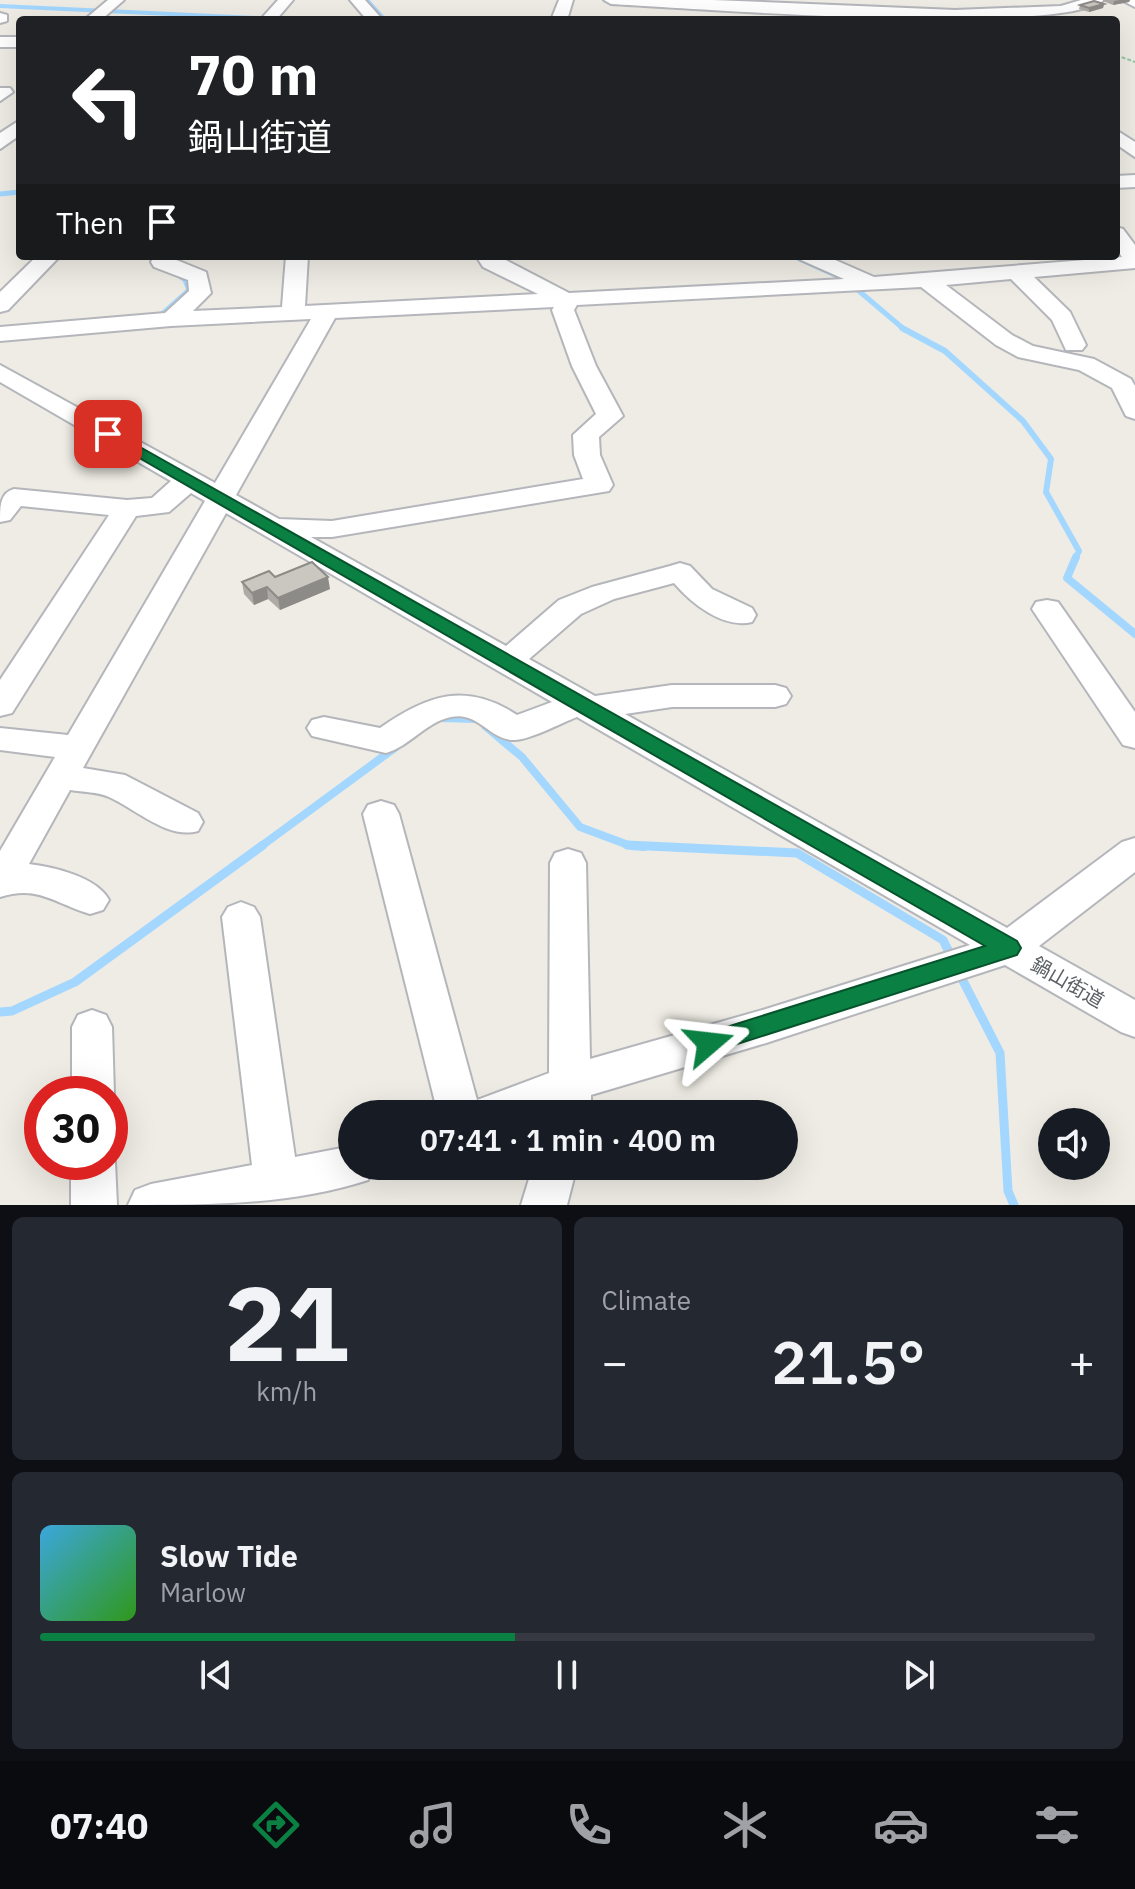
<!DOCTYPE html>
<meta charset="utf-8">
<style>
:root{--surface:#171b24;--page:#242831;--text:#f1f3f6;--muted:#9ea1a6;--line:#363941;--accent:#0b8043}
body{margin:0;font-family:"IBM Plex Sans","Noto Sans JP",sans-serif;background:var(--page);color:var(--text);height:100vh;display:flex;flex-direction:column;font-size:30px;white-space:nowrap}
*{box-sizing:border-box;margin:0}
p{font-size:26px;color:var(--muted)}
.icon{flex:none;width:44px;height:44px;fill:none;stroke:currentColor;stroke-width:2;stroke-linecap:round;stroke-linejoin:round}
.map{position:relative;height:1205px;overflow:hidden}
.sheet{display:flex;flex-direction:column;gap:12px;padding:12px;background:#0d0f14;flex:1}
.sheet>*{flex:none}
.banner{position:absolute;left:16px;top:16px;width:1104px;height:244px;border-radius:8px;box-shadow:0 8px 32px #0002;background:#202124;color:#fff;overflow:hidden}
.fabs{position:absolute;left:1038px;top:1108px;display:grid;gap:16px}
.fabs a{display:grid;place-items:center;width:72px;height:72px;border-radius:50%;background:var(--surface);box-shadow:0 8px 32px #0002;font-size:40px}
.speed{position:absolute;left:24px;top:1076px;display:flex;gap:16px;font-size:40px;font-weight:700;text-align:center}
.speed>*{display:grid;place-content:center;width:104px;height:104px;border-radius:50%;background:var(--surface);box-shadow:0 8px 32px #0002;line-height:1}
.speed .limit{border:12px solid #d22;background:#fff;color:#111}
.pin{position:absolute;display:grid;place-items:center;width:68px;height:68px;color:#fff;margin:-34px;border-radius:16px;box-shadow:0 4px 12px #0006}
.me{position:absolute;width:88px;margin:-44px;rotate:73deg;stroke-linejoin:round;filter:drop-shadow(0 0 6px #0008)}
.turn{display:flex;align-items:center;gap:28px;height:168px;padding:0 40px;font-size:36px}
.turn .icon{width:104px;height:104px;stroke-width:2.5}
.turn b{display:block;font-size:56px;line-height:68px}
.then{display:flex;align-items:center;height:76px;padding:0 40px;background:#0003;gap:16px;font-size:30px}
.big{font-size:60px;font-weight:600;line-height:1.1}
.sheet .card{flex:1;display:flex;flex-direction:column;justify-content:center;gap:12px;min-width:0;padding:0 28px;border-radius:12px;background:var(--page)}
.sheet .dial{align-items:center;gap:0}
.dial b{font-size:104px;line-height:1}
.song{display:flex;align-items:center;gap:24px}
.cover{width:96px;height:96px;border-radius:12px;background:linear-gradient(135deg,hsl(200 70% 55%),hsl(110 70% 35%))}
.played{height:8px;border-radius:4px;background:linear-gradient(90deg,var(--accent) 45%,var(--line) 45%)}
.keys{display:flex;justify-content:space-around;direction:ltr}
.heat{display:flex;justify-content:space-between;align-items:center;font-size:44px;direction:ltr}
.sheet .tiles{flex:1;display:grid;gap:12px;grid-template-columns:1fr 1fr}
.card:last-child{grid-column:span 2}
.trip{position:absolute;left:338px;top:1100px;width:460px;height:80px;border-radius:40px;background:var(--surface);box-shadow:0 8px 32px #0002;font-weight:600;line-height:80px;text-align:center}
.menu{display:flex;height:128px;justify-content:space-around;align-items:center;background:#090b0e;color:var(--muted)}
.menu .icon{width:56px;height:56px}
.menu .selected{color:var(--accent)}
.menu b{font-size:36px;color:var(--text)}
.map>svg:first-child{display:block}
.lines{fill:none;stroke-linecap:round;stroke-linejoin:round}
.stream-far4{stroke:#a3d7ff;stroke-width:4}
.stream-far3{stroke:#a3d7ff;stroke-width:5}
.stream-far2{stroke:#a3d7ff;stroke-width:6}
.stream-far1{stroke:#a3d7ff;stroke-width:8}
.stream{stroke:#a3d7ff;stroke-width:9}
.minor-casing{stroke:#b4b6bb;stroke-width:4}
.path{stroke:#98c6a5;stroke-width:2;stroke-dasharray:4 2;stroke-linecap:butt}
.minor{fill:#fff;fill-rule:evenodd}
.wall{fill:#aeaba6}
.shaded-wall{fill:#8d8b87}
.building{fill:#cac7c1;stroke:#8d8b87;stroke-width:2}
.route{fill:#0b8043;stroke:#07532c;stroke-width:2}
.labels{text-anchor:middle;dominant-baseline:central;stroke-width:8;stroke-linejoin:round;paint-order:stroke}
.street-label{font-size:20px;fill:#5c6064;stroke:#fff}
</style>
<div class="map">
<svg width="1135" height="1205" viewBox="0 0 1135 1205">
<rect width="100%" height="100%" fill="#eeece4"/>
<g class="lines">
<g class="stream-far4">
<polyline points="367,0 385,20"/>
<polyline points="0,6 301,20"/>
</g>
<g class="stream-far3">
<polyline points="0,194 20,192"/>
<polyline points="145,256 160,260"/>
<polyline points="793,256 846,280 905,330"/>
<polyline points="162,314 189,290 185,280 176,273"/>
</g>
<polyline class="stream-far2" points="902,328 945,351 1023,421 1051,459 1046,492 1079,551 1075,559"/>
<g class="stream-far1">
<polyline points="1076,557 1067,578 1135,634"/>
<polyline points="440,718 475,719"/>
<polyline points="485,726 522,757 580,827 631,846 644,847"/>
<polyline points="260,847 396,747"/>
</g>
<g class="stream">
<polyline points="627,845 797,853 943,940 953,960"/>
<polyline points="958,971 1000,1053 1008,1191 1014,1205"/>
<polyline points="0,1012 12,1011 75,982 263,845"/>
</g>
<defs>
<g id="minor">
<polygon points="108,0 124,0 101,20 84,20"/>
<polygon points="278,0 293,0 276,20 260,20"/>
<polygon points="350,0 365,0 383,20 367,20"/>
<polygon points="559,0 573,0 567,20 551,20"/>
<path d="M604,0h109l242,10 106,-4 20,-6h23c-43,37 -416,8 -493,4z"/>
<polygon points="1121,0 1135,0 1135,7"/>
<polygon points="0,13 7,15 7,21 0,23"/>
<rect x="0" y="37" width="20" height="10"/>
<polygon points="0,88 10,88 13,92 0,101"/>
<polygon points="20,120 20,135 0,149 0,133"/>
<polygon points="1116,130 1135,142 1135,157 1116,144"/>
<polygon points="1135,175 1135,187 1116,188 1116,176"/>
<path d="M1116,227l7,2 12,16v23l-101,9 36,35 16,33 -4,5h-16l-14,-30 -41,-41 -65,6 66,50 21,11 61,13 37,20 4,7v33l-9,-3 -14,-28 -33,-18 -61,-13 -22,-12 -75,-58 -344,18 -3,5 22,56 27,50 -24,21 1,18 13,30 -4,6 -277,46h-21l195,109 53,-46 33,-13 78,-21 10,-3 10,3 22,23 40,19 4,7 -4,7c-29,7 -61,-19 -78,-39l-60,16 -33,15 -52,45 66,37 77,-11h103l11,3 5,8 -5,8 -11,3h-103l-47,7 382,214 115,-86 13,-4v34l-96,74 96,54v37l-14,-5 -116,-67 -239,78 -175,52v19h-42v-4l-10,4h-101l-75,-300 5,-9 13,-4 13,4 5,9 78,286 72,-27 1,-210 5,-10 13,-4 13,4 5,10 4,196 176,-50 204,-64 -393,-228c-16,6 -49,24 -64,23 -24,-1 -35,-29 -62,-23 -25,5 -41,29 -65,36l-74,-17 -5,-8 5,-8 12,-3 56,11c47,-33 86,-47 137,-13l35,-13 -326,-189 -143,255 42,7 73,38 5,9 -5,9c-30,9 -62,-22 -89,-34 -11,-5 -26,-5 -39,-7l-41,74c25,3 68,13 80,36l-6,10 -13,4c-36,-11 -52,-29 -90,-17v-46l55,-94 -55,-7v-22l68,7 137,-234 -14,-8 -22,19 -33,4 -124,197 -12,3v-36l109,-165 -88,-9 -11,14 -10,2c0,-16 0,-29 14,-33l113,11 25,-2 19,-17 -171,-99v-17l215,118 96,-164 -140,7 -171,15v-14l165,-14 24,-22 -1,-11 -34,-13 -3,-5 3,-6h22l-2,3 32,13 5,21 -18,18 89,-4 4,-51h22l-3,50 233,-12 -55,-27 -7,-11h22l71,37 275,-14 -43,-19 -4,-4h29l48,21 248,-20 -6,-9zM554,307l-2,3 20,56 24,48 -23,21 1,20 9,24 -251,42 -53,-2 -43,-24 99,-177z"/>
<polygon points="37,256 60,256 8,310 0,312 0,292"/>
<polygon points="1047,600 1058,602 1135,712 1135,748 1123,745 1032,609 1036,602"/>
<path d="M241,902l13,5 6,10 35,240 57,-11v20h22l-6,14c-77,25 -159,25 -240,25l7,-15 16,-6 101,-19 -30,-248 6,-10z"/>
<polygon points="92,1010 106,1015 112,1027 114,1094 110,1103 110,1094 72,1094 72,1027 78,1015"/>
<polygon points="110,1151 115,1162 117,1205 71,1205 71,1162 110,1162"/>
<polygon points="533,1166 577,1166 567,1205 521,1205"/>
</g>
</defs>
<use href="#minor" class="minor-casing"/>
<polyline class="path" points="1116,55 1135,62"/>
<use href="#minor" class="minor"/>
</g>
<g class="wall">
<polygon points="1103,0 1130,0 1129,2 1113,5 1103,1"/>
<polygon points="1104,4 1103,8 1089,12 1079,9 1080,5"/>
<polygon points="275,577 330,589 280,610 268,599 254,605 244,594 242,582"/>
</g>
<g class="shaded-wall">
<polygon points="1120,0 1130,0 1129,2 1113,5 1114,1"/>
<polygon points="1104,4 1103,8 1089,12 1089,8"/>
<polygon points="328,577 330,589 280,610 278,598"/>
<polygon points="267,587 268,599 254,605 252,593"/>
</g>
<g class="building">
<polygon points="1094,1 1104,4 1089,8 1080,5"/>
<polygon points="312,562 328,577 278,598 267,587 252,593 242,582 269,571 275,577"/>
</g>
<polygon class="route" points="108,429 1017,941 1021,948 1017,955 709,1053 701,1050 697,1043 701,1035 985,946 103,437 103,430"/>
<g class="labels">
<g class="street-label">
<text transform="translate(1068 982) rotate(30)">鍋山街道</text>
</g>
</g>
</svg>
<div class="fabs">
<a><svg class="icon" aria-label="sound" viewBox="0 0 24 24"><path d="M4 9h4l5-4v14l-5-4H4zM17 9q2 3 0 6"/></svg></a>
</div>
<div class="speed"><div class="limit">30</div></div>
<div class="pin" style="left:108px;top:434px;background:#d93025"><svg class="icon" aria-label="arrive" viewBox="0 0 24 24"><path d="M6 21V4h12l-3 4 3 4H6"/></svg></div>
<svg class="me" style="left:709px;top:1043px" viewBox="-20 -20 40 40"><path d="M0-17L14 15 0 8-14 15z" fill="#0b8043" stroke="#fff" stroke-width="4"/></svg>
<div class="trip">07:41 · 1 min · 400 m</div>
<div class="banner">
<div class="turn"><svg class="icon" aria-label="left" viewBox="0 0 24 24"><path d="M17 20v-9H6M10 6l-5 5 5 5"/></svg><div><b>70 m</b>鍋山街道</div></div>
<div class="then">Then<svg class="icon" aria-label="arrive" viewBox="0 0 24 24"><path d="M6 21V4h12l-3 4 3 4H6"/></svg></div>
</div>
</div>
<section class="sheet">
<div class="tiles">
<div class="card dial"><b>21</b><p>km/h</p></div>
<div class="card"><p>Climate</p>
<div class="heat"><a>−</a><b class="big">21.5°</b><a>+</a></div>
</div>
<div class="card">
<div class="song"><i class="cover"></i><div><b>Slow Tide</b><p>Marlow</p></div></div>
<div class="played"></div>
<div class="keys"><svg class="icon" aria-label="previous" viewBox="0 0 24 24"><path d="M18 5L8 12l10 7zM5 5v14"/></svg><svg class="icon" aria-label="pause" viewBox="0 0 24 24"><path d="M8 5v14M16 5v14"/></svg><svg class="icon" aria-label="next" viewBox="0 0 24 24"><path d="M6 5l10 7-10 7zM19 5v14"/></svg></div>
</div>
</div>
</section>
<nav class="menu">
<b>07:40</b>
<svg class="icon selected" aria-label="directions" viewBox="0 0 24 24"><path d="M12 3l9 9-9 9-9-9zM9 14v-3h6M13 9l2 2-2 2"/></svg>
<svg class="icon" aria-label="music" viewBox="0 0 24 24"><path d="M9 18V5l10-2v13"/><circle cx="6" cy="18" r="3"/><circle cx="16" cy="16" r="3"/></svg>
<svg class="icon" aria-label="phone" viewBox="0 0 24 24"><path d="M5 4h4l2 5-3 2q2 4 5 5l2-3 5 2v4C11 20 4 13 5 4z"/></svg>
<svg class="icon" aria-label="climate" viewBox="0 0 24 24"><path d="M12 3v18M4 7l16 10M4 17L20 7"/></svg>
<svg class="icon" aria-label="car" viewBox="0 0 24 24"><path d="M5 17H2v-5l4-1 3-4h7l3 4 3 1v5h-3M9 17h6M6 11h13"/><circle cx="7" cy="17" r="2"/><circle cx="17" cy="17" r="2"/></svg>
<svg class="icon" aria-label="filters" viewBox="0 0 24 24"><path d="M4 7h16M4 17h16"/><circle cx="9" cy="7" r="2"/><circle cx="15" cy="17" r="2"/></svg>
</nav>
